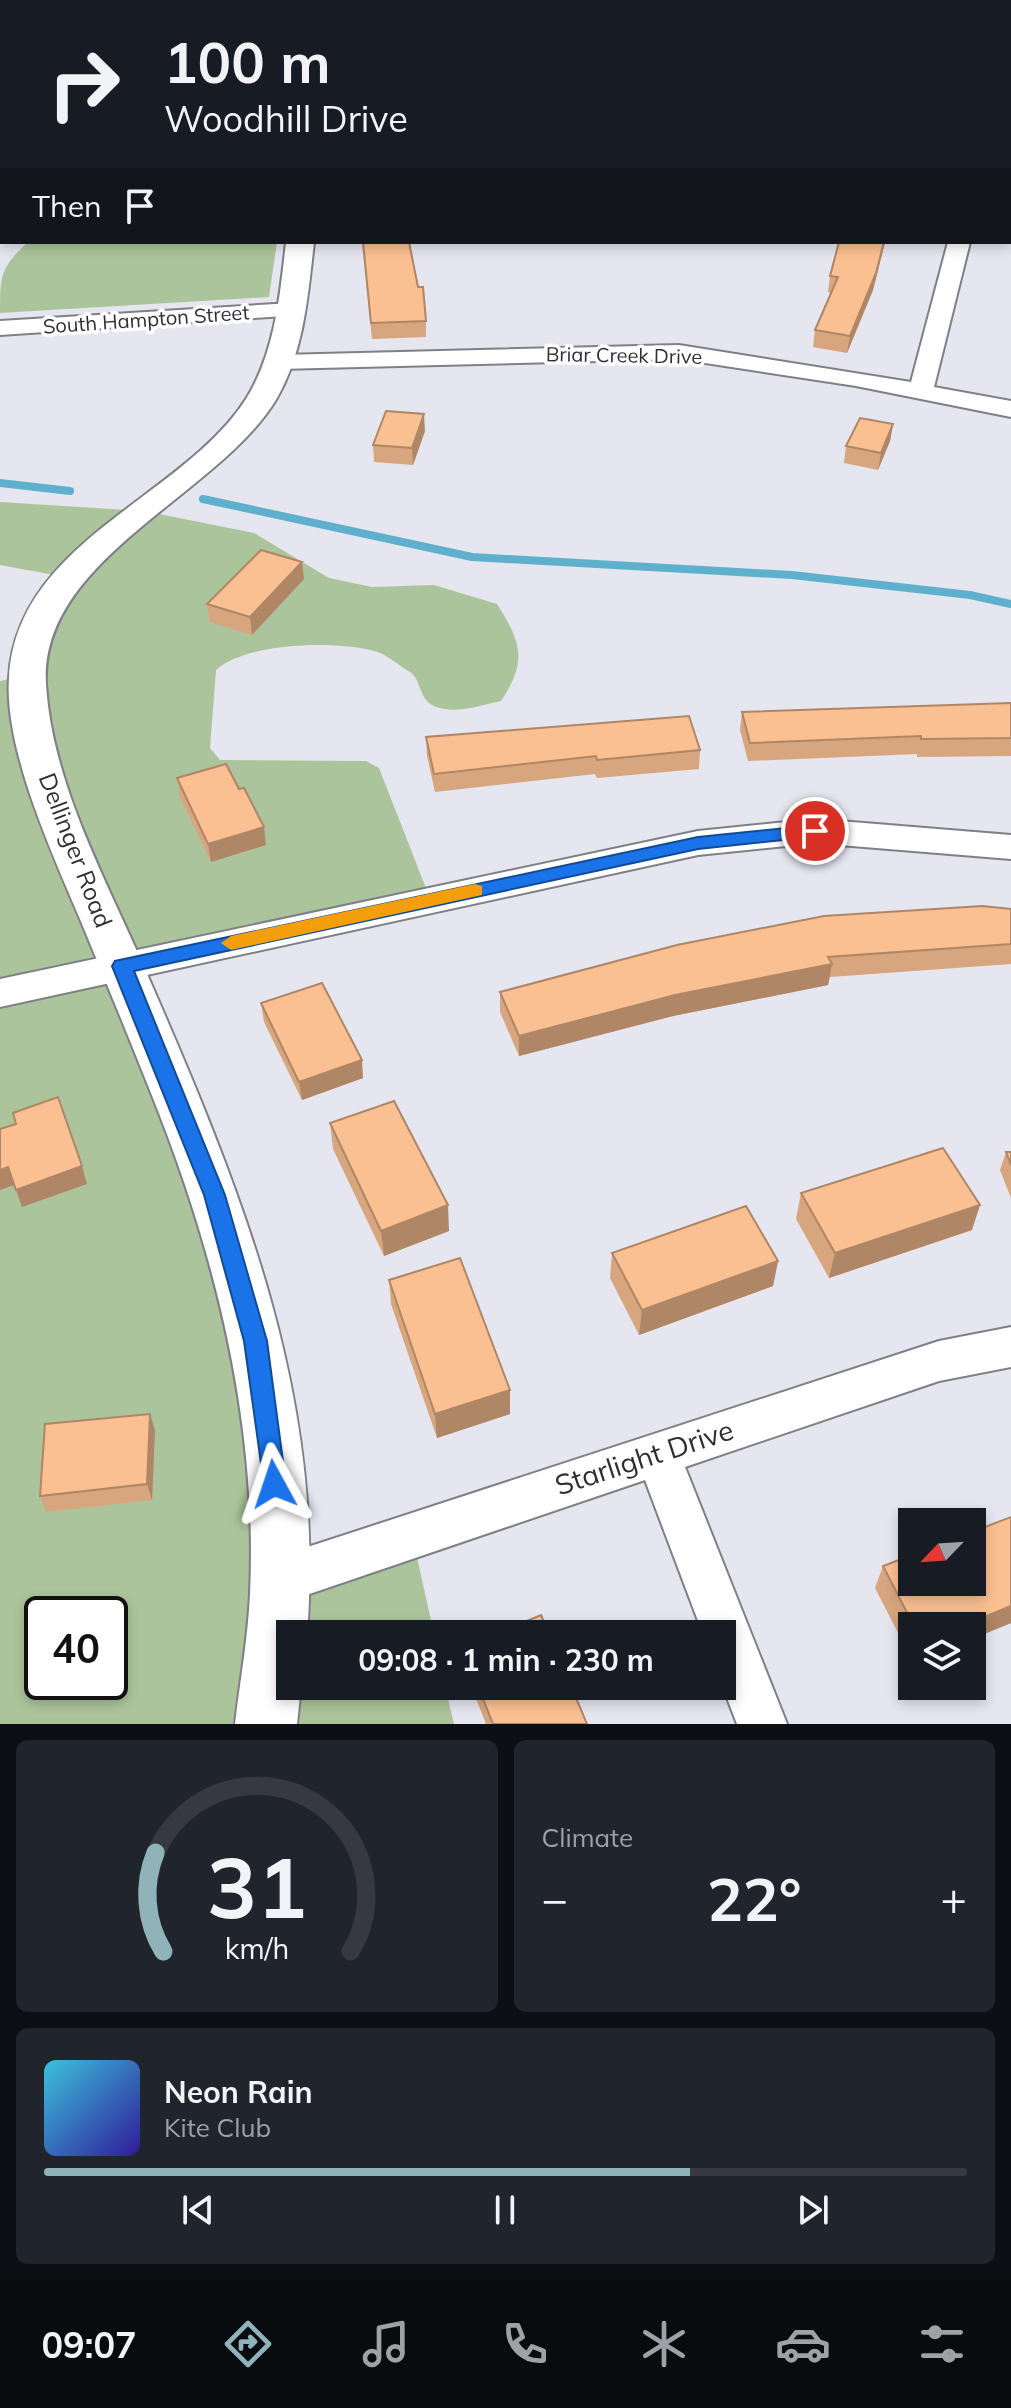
<!DOCTYPE html>
<meta charset="utf-8">
<style>
:root{--surface:#171b24;--page:#20242c;--text:#f1f3f6;--muted:#9ea1a6;--line:#363941;--accent:#90b3ba}
body{margin:0;font-family:Mulish,sans-serif;background:var(--page);color:var(--text);height:100vh;display:flex;flex-direction:column;font-size:30px;white-space:nowrap}
*{box-sizing:border-box;margin:0}
p{font-size:26px;color:var(--muted)}
.icon{flex:none;width:44px;height:44px;fill:none;stroke:currentColor;stroke-width:2;stroke-linecap:round;stroke-linejoin:round}
.map{position:relative;height:1724px;overflow:hidden}
.sheet{display:flex;flex-direction:column;gap:16px;padding:16px;background:#0d0f14;flex:1}
.sheet>*{flex:none}
.banner{position:absolute;left:0px;top:0px;width:1012px;height:244px;box-shadow:0 4px 12px #0003;background:#171b24;color:var(--text);overflow:hidden}
.needle{width:52px;rotate:245deg}
.buttons{position:absolute;left:898px;top:1508px;display:grid;gap:16px}
.buttons a{display:grid;place-items:center;width:88px;height:88px;border-radius:0px;background:var(--surface);box-shadow:0 4px 12px #0003;font-size:40px}
.speed{position:absolute;left:24px;top:1596px;display:flex;gap:16px;font-size:40px;font-weight:700;text-align:center}
.speed>*{display:grid;place-content:center;width:104px;height:104px;border-radius:50%;background:var(--surface);box-shadow:0 4px 12px #0003;line-height:1}
.speed .limit{border:4px solid #111;border-radius:12px;background:#fff;color:#111}
.pin{position:absolute;display:grid;place-items:center;width:68px;height:68px;color:#fff;margin:-34px;border:4px solid #fff;border-radius:50%;box-shadow:0 2px 8px #0007}
.me{position:absolute;width:88px;margin:-44px;rotate:355deg;stroke-linejoin:round;filter:drop-shadow(0 0 6px #0008)}
.turn{display:flex;align-items:center;gap:28px;height:168px;padding:0 32px;font-size:36px}
.turn .icon{width:104px;height:104px;stroke-width:2.5}
.turn b{display:block;font-size:56px;line-height:68px}
.then{display:flex;align-items:center;height:76px;padding:0 32px;background:#0003;gap:16px;font-size:30px}
.big{font-size:60px;font-weight:700;line-height:1.1}
.sheet .tile{flex:1;display:flex;flex-direction:column;justify-content:center;gap:12px;min-width:0;padding:0 28px;border-radius:12px;background:var(--page)}
.sheet .dial{align-items:center;gap:0}
.dial svg{height:208px;overflow:visible;fill:none;stroke:var(--line);stroke-width:7;stroke-linecap:round;text-anchor:middle}
.dial text{fill:var(--text);stroke:none}
.song{display:flex;align-items:center;gap:24px}
.cover{width:96px;height:96px;border-radius:12px;background:linear-gradient(135deg,hsl(190 70% 55%),hsl(250 70% 35%))}
.played{height:8px;border-radius:4px;background:linear-gradient(90deg,var(--accent) 70%,var(--line) 70%)}
.keys{display:flex;justify-content:space-around;direction:ltr}
.heat{display:flex;justify-content:space-between;align-items:center;font-size:44px;direction:ltr}
.sheet .tiles{flex:1;display:grid;gap:16px;grid-template-columns:1fr 1fr}
.tile:last-child{grid-column:span 2}
.trip{position:absolute;left:276px;top:1620px;width:460px;height:80px;border-radius:0px;background:var(--surface);box-shadow:0 4px 12px #0003;font-weight:700;line-height:80px;text-align:center}
.tabs{display:flex;height:128px;justify-content:space-around;align-items:center;background:#090b0e;color:var(--muted)}
.tabs .icon{width:56px;height:56px}
.tabs .current{color:var(--accent)}
.tabs b{font-size:36px;color:var(--text)}
.map>svg:first-child{display:block}
.green{fill:#acc49b;fill-rule:evenodd}
.lines{fill:none;stroke-linecap:round;stroke-linejoin:round}
.stream{stroke:#5eb0cc;stroke-width:8}
.minor-casing{stroke:#7f7f88;stroke-width:4}
.tertiary-casing{stroke:#7f7f88;stroke-width:4}
.minor{fill:#fff;fill-rule:evenodd}
.tertiary{fill:#fff;fill-rule:evenodd}
.wall{fill:#d7a57e}
.shaded-wall{fill:#af8666}
.building{fill:#fac092;stroke:#af8666;stroke-width:2}
.route{fill:#1a73e8;stroke:#114b97;stroke-width:2}
.slow{fill:#f59e0b}
.labels{text-anchor:middle;dominant-baseline:central;stroke-width:7;stroke-linejoin:round;paint-order:stroke}
.far-street-label{font-size:20px;fill:#2e2f32;stroke:#fff}
.street-label{font-size:24px;fill:#2e2f32;stroke:#fff}
.near-street-label{font-size:28px;fill:#2e2f32;stroke:#fff}
</style>
<div class="map">
<svg width="1011" height="1724" viewBox="0 0 1011 1724">
<rect width="100%" height="100%" fill="#e5e6ef"/>
<g class="green">
<path d="M28,242h249l-8,55 -269,16c0,-37 0,-45 28,-71z"/>
<path d="M0,502l144,9 110,22 75,45 43,9 62,-2 63,19c24,38 31,57 4,97 -21,4 -46,14 -67,5 -16,-7 -12,-26 -24,-34 -10,-6 -22,-16 -32,-20 -40,-12 -132,-10 -162,18l-6,78 10,12 146,1 13,7 52,133 -308,65 91,229 66,384 132,-44 22,99h-144v52h155l9,38h-454v-1043l26,-6 45,-97 -71,-13zM42,1614h68v68h-68z"/>
</g>
<g class="lines">
<g class="stream">
<polyline points="0,483 70,491"/>
<polyline points="203,499 472,557 792,575 970,595 1011,604"/>
</g>
<defs>
<g id="minor">
<polygon points="1011,38 1011,51 1010,51 1010,38"/>
<polygon points="948,242 970,242 934,387 1011,401 1011,417 856,386 679,359 280,369 268,362 280,355 679,345 911,382"/>
<polygon points="292,303 304,310 300,315 0,335 0,321"/>
<polygon points="815,819 1011,835 1011,859 815,843 698,855 0,1007 0,979 698,831"/>
<polygon points="1011,1327 1011,1367 939,1381 685,1467 787,1724 737,1724 722,1685 722,1634 703,1634 645,1480 280,1604 263,1597 256,1580 263,1563 280,1556 939,1341"/>
</g>
<g id="tertiary">
<polygon points="328,0 350,0 327,2"/>
<path d="M286,242h28c-6,53 -10,109 -37,156 -57,97 -238,160 -231,286 6,101 62,199 101,290 93,213 179,421 160,660h-17v52h11l-4,38h-62c5,-43 13,-86 15,-130 8,-172 -35,-342 -99,-501 -23,-58 -47,-116 -71,-174 -28,-66 -76,-170 -71,-241 7,-137 174,-180 237,-279 29,-46 34,-104 40,-157z"/>
</g>
</defs>
<use href="#minor" class="minor-casing"/>
<use href="#tertiary" class="tertiary-casing"/>
<use href="#minor" class="minor"/>
<use href="#tertiary" class="tertiary"/>
</g>
<g class="wall">
<polygon points="362,242 409,242 426,321 426,337 372,339"/>
<polygon points="839,242 885,242 873,290 847,353 813,347 815,330 831,293 828,292 830,276"/>
<polygon points="893,424 890,441 878,470 844,463 846,446"/>
<polygon points="425,431 413,465 374,462 373,445"/>
<polygon points="304,579 252,635 210,622 207,604"/>
<polygon points="1011,703 1011,756 917,757 917,754 748,761 740,730 742,712"/>
<polygon points="426,737 700,750 699,769 597,778 595,774 435,792 427,756"/>
<polygon points="177,778 239,789 266,845 211,862 180,797"/>
<polygon points="1011,909 1011,964 830,977 828,985 673,1016 519,1056 500,1012 500,992"/>
<polygon points="261,1003 363,1078 302,1100 264,1022"/>
<polygon points="330,1123 449,1231 384,1256 333,1149"/>
<polygon points="1006,1152 1011,1152 1011,1198 1000,1170"/>
<polygon points="801,1193 972,1230 829,1278 796,1219"/>
<polygon points="612,1253 778,1261 773,1286 639,1335 610,1278"/>
<polygon points="389,1280 510,1414 437,1438 391,1304"/>
<polygon points="155,1430 152,1500 46,1512 40,1496"/>
<polygon points="1011,1517 1011,1623 972,1639 972,1626 912,1626 912,1660 875,1588 883,1566"/>
<polygon points="471,1686 571,1686 587,1724 486,1724"/>
</g>
<g class="shaded-wall">
<polygon points="884,242 885,242 873,290 847,353 850,336"/>
<polygon points="424,414 425,431 413,465 412,448"/>
<polygon points="893,424 890,441 878,470 881,453"/>
<polygon points="302,562 304,579 252,635 250,617"/>
<polygon points="264,827 266,845 211,862 208,844"/>
<polygon points="832,964 828,985 673,1016 519,1056 519,1036 675,995"/>
<polygon points="362,1060 363,1078 302,1100 299,1082"/>
<polygon points="82,1166 87,1184 22,1207 16,1190"/>
<polygon points="8,1167 14,1185 0,1190 0,1170"/>
<polygon points="448,1205 449,1231 384,1256 381,1231"/>
<polygon points="980,1205 972,1230 829,1278 835,1253"/>
<polygon points="778,1261 773,1286 639,1335 642,1310"/>
<polygon points="510,1390 510,1414 437,1438 435,1414"/>
<polygon points="150,1414 155,1430 152,1500 147,1484"/>
<polygon points="1011,1606 1011,1623 972,1639 972,1626 962,1626"/>
</g>
<g class="building">
<polygon points="265,0 305,0 304,2 267,2"/>
<polygon points="925,0 957,0 956,2 925,2"/>
<polygon points="363,242 409,242 418,287 423,287 426,321 371,323"/>
<polygon points="839,242 884,242 876,273 850,336 815,330 838,277 830,276"/>
<polygon points="386,411 424,414 412,448 373,445"/>
<polygon points="860,418 893,424 881,453 846,446"/>
<polygon points="261,550 302,562 250,617 207,604"/>
<polygon points="1011,703 1011,738 921,739 921,736 750,743 742,712"/>
<polygon points="689,716 700,750 597,760 596,756 434,774 426,737"/>
<polygon points="226,764 239,789 244,788 264,827 208,844 177,778"/>
<polygon points="982,906 1011,909 1011,944 828,957 832,964 675,995 519,1036 500,992 677,945 824,916"/>
<polygon points="322,983 362,1060 299,1082 261,1003"/>
<polygon points="58,1097 82,1166 16,1190 8,1167 0,1170 0,1129 16,1124 13,1113"/>
<polygon points="394,1101 448,1205 381,1231 330,1123"/>
<polygon points="943,1148 980,1205 835,1253 801,1193"/>
<polygon points="1006,1152 1011,1152 1011,1165"/>
<polygon points="746,1206 778,1261 642,1310 612,1253"/>
<polygon points="460,1258 510,1390 435,1414 389,1280"/>
<polygon points="150,1414 147,1484 40,1496 45,1424"/>
<polygon points="1011,1517 1011,1606 962,1626 914,1626 883,1566 912,1555 912,1582 972,1582 972,1532"/>
<polygon points="541,1615 549,1634 495,1634"/>
<polygon points="478,1686 571,1686 587,1724 493,1724"/>
</g>
<polygon class="route" points="815,825 824,831 821,836 698,849 134,971 225,1195 267,1341 286,1484 283,1492 274,1496 265,1492 244,1341 204,1195 112,966 115,961 698,837"/>
<polygon class="slow" points="475,884 482,886 482,895 231,950 221,943 231,936"/>
<g class="labels">
<g class="far-street-label">
<text transform="translate(146 319) rotate(-4)">South Hampton Street</text>
<text transform="translate(624 355) rotate(1)">Briar Creek Drive</text>
</g>
<g class="street-label">
<text transform="translate(76 850) rotate(69)">Dellinger Road</text>
</g>
<g class="near-street-label">
<text transform="translate(644 1457) rotate(-18)">Starlight Drive</text>
</g>
</g>
</svg>
<div class="buttons">
<a><svg class="needle" viewBox="-14 -14 28 28"><path d="M0-13l5 13h-10z" fill="#e53935"/><path d="M0 13l5-13h-10z" fill="#9ea1a6"/></svg></a>
<a><svg class="icon" aria-label="layers" viewBox="0 0 24 24"><path d="M12 4l9 5-9 5-9-5zM3 14l9 5 9-5"/></svg></a>
</div>
<div class="speed"><div class="limit">40</div></div>
<div class="pin" style="left:815px;top:831px;background:#d93025"><svg class="icon" aria-label="arrive" viewBox="0 0 24 24"><path d="M6 21V4h12l-3 4 3 4H6"/></svg></div>
<svg class="me" style="left:274px;top:1484px" viewBox="-20 -20 40 40"><path d="M0-17L14 15 0 8-14 15z" fill="#1a73e8" stroke="#fff" stroke-width="4"/></svg>
<div class="trip">09:08 · 1 min · 230 m</div>
<div class="banner">
<div class="turn"><svg class="icon" aria-label="right" viewBox="0 0 24 24"><path d="M7 20v-9h11M14 6l5 5-5 5"/></svg><div><b>100 m</b>Woodhill Drive</div></div>
<div class="then">Then<svg class="icon" aria-label="arrive" viewBox="0 0 24 24"><path d="M6 21V4h12l-3 4 3 4H6"/></svg></div>
</div>
</div>
<section class="sheet">
<div class="tiles">
<div class="tile dial"><svg viewBox="0 0 100 80">
<path d="M14 69A42 42 0 1 1 86 69"/>
<path d="M14 69A42 42 0 0 1 11 31" stroke="#90b3ba"/>
<text x="50" y="56" font-size="32" font-weight="700">31</text>
<text x="50" y="72" font-size="11">km/h</text>
</svg></div>
<div class="tile"><p>Climate</p>
<div class="heat"><a>−</a><b class="big">22°</b><a>+</a></div>
</div>
<div class="tile">
<div class="song"><i class="cover"></i><div><b>Neon Rain</b><p>Kite Club</p></div></div>
<div class="played"></div>
<div class="keys"><svg class="icon" aria-label="previous" viewBox="0 0 24 24"><path d="M18 5L8 12l10 7zM5 5v14"/></svg><svg class="icon" aria-label="pause" viewBox="0 0 24 24"><path d="M8 5v14M16 5v14"/></svg><svg class="icon" aria-label="next" viewBox="0 0 24 24"><path d="M6 5l10 7-10 7zM19 5v14"/></svg></div>
</div>
</div>
</section>
<nav class="tabs">
<b>09:07</b>
<svg class="icon current" aria-label="directions" viewBox="0 0 24 24"><path d="M12 3l9 9-9 9-9-9zM9 14v-3h6M13 9l2 2-2 2"/></svg>
<svg class="icon" aria-label="music" viewBox="0 0 24 24"><path d="M9 18V5l10-2v13"/><circle cx="6" cy="18" r="3"/><circle cx="16" cy="16" r="3"/></svg>
<svg class="icon" aria-label="phone" viewBox="0 0 24 24"><path d="M5 4h4l2 5-3 2q2 4 5 5l2-3 5 2v4C11 20 4 13 5 4z"/></svg>
<svg class="icon" aria-label="climate" viewBox="0 0 24 24"><path d="M12 3v18M4 7l16 10M4 17L20 7"/></svg>
<svg class="icon" aria-label="car" viewBox="0 0 24 24"><path d="M5 17H2v-5l4-1 3-4h7l3 4 3 1v5h-3M9 17h6M6 11h13"/><circle cx="7" cy="17" r="2"/><circle cx="17" cy="17" r="2"/></svg>
<svg class="icon" aria-label="filters" viewBox="0 0 24 24"><path d="M4 7h16M4 17h16"/><circle cx="9" cy="7" r="2"/><circle cx="15" cy="17" r="2"/></svg>
</nav>
